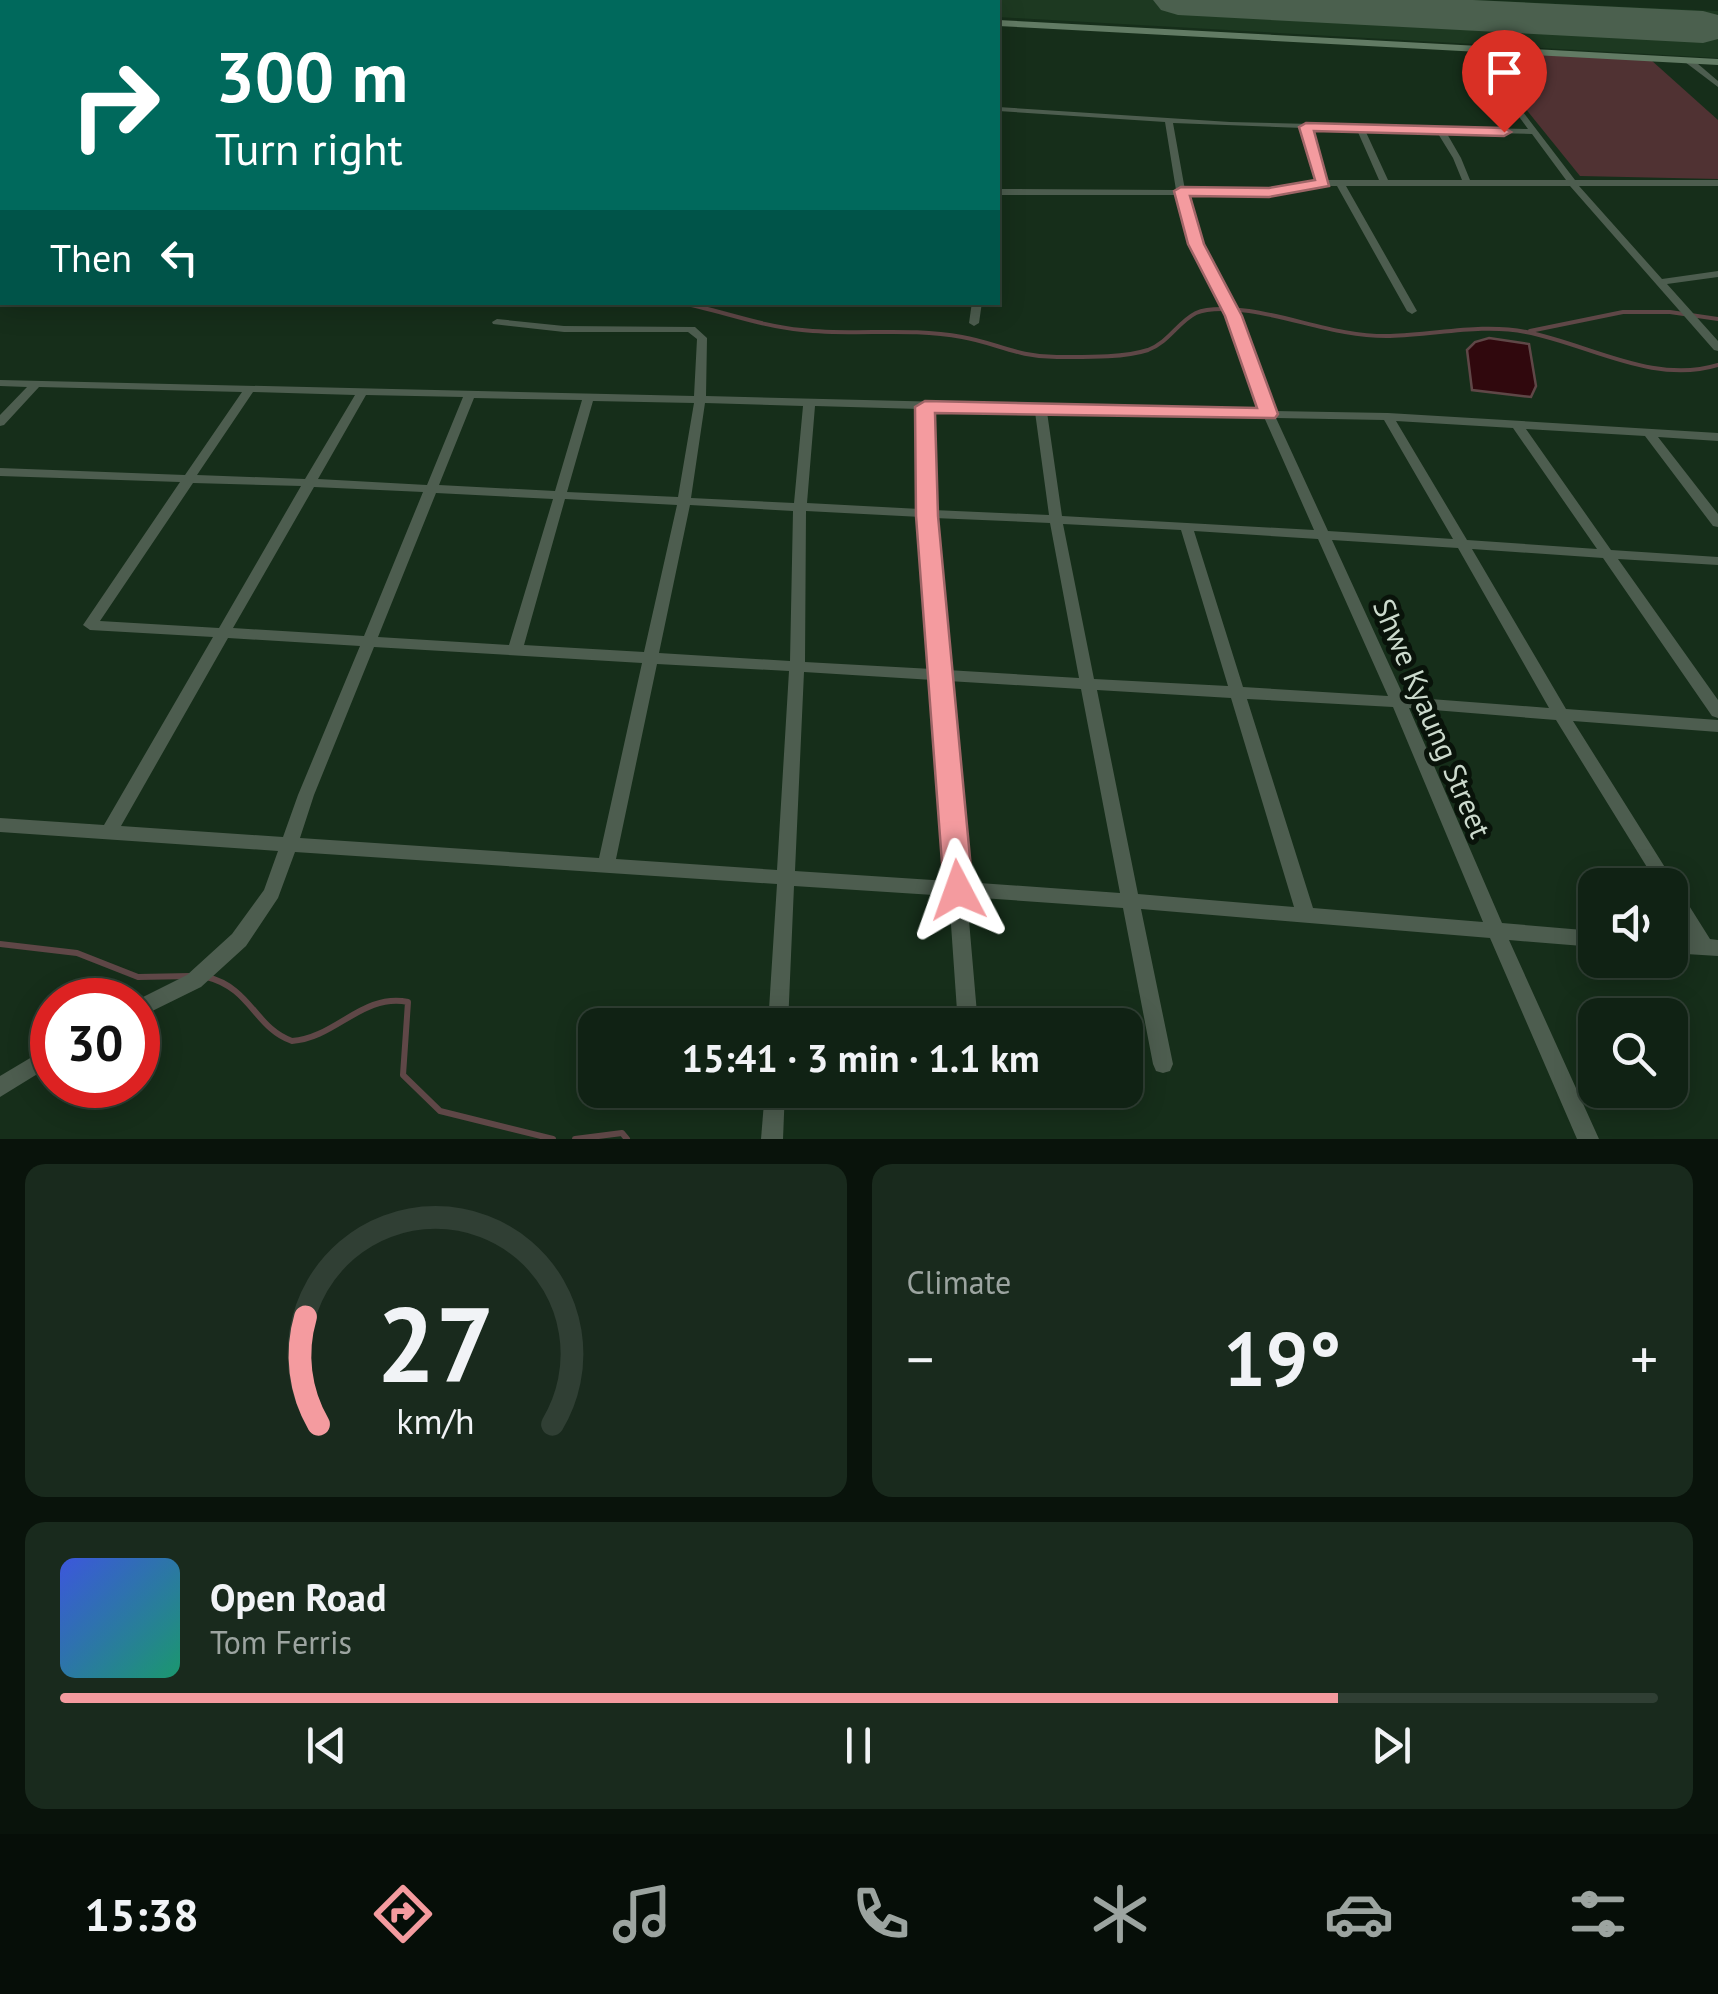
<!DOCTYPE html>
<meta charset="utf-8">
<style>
:root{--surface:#102214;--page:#192a1d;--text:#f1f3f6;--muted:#9ca4a0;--line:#303f34;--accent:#f49b9f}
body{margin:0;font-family:"PT Sans",sans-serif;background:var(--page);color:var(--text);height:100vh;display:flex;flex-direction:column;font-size:38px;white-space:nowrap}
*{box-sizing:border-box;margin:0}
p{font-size:32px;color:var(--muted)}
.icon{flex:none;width:55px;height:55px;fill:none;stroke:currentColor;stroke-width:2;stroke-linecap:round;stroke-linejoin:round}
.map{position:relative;height:1139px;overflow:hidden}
.side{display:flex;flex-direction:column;gap:25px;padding:25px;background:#09130b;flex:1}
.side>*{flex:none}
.guide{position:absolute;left:0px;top:0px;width:1000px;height:305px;box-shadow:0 5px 25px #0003,0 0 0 2px var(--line);background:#00695c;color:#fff;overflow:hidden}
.tools{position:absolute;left:1578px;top:868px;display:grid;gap:20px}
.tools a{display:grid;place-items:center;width:110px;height:110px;border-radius:20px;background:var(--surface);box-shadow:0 5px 25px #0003,0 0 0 2px var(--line);font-size:50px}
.speed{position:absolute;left:30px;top:978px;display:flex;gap:20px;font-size:50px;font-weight:700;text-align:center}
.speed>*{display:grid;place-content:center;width:130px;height:130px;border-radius:50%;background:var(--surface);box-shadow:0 5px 25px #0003,0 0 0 2px var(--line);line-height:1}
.speed .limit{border:15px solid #d22;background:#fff;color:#111}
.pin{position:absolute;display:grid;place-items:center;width:85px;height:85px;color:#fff;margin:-102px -42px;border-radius:50% 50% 50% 0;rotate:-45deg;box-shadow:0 0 10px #0007}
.pin .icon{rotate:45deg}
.me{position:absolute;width:110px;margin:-55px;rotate:356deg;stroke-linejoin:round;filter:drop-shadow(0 0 8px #0008)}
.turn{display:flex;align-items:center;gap:35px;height:210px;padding:0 50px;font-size:45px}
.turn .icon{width:130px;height:130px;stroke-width:2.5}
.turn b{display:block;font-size:70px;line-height:85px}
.then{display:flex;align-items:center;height:95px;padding:0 50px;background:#0003;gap:20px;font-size:38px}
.big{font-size:75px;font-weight:700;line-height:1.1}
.side .card{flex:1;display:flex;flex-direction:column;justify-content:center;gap:15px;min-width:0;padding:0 35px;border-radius:20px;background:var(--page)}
.side .dial{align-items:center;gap:0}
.dial svg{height:260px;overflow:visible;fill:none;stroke:var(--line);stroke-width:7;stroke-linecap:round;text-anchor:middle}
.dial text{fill:var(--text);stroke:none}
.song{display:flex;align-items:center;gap:30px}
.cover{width:120px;height:120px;border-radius:15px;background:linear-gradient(135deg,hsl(230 70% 55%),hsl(160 70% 35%))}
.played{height:10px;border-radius:5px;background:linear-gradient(90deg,var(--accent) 80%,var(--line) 80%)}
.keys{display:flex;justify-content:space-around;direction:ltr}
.heat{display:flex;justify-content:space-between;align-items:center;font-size:55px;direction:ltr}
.side .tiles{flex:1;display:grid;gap:25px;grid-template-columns:1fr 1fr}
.card:last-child{grid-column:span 2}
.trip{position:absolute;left:578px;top:1008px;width:565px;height:100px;border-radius:20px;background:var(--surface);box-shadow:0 5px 25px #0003,0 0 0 2px var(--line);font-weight:700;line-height:100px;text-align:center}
.menu{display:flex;height:160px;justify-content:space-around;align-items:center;background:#060e08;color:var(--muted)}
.menu .icon{width:70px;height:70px}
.menu .current{color:var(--accent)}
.menu b{font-size:45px;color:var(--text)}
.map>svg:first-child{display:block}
.built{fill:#1d3921}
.green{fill:#503233}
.water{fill:#30080d;stroke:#5f4747;stroke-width:2.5}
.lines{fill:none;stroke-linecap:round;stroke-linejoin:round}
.stream-far1{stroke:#5f4747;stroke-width:4}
.stream{stroke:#5f4747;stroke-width:6}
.runway{fill:#4b604e;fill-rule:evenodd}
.street{fill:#4d5d4f;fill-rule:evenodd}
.secondary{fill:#627b64;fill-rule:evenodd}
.route{fill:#f49b9f;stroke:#9f6567;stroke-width:2.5}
.labels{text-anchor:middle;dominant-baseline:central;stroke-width:10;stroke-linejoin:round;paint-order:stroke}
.street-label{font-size:30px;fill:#ccdacd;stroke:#09130a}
</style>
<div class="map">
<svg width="1718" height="1139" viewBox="0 0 1718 1139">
<rect width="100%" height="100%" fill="#162e1a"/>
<polygon class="built" points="823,0 1476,0 1718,11 1718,58 998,17 998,2"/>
<polygon class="green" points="1479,51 1651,60 1718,120 1718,179 1580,176"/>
<polygon class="water" points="1489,338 1529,344 1536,386 1531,397 1472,390 1467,350 1475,342"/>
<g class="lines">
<g class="stream-far1">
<polyline points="431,302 543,302"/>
<path d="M677,302c43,8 82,24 125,28 53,6 106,-3 160,7 35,6 55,20 95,20 27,0 66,1 91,-7 21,-8 30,-28 48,-37 13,-6 39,-4 53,-2 48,7 91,26 141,25 46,-1 91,-13 136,-4 63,12 127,53 192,33"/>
<polyline points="1530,331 1623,312 1670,312 1718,319"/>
</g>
<g class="stream">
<polyline points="0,944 77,953 138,977 191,976"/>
<path d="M207,977c44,11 48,51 85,64 44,-3 70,-48 116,-39l-5,73 37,36 113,28"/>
<polyline points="575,1139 622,1133 627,1139"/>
</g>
<polygon class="runway" points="1153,0 1473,0 1703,11 1718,15 1718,39 1703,43 1178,15 1161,10"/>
<g class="street">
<path d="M1470,48h4l101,132h143v6h-139l83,93 56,-8v6l-51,7 51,57v10l-4,-1 -144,-164h-224l71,125 -5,3 -5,-3 -70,-125h-14l-54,10 -82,-1 14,49 38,72 35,95 114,2 330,20v8l-60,-4 60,77v13l-5,-1 -68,-90 -119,-7 85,121 107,7v8l-100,-6 100,141v18l-6,-2 -109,-158 -131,-9 94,160 152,11v12l-145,-11 137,218 8,1v16l-48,-3v-16l20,1 -20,-32v-21h-12l-102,-165 -147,-12 93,215 93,8v16l-86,-7 90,199h-22l-87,-201 -349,-29 32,155 -3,7 -7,2 -7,-2 -3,-7 -30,-156 -156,-11 11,128h-20l-9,-129 -155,-10 -6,139h-20l9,-141 -482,-32 -17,46 -32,48 -45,41 -63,31 -1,-18 50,-25 45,-41 32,-44 14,-39 -278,-19v-14l104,7 109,-188 -123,-7 -7,-5 97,-143 -180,-6v-8l185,7 57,-83 -203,-5 -35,38 -4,1v-11l27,-28 -27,-1v-6l694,16 3,-57 -9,-7h-124l-71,-8 -1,-2 5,-3 67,7 131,1 12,11 -1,58 556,14 -33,-94 -38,-72 -13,-49h-180v-6l178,1 -11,-68 -167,-11v-4l232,15 298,7 -58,-79zM1173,123l129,5 16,53 -49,9h-84zM1311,129l46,1 22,50h-52zM1365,130l72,2 16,26 9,22h-74zM1446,132l86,2 34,46h-96l-9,-22zM253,392l102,3 -50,84 -108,-4zM366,395l97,2 -36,88 -109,-6zM474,398l108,2 -27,91 -116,-6zM593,401l101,2 -16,94 -111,-5zM705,403l98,3 -9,97 -103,-5zM815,406l104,3 1,100 -113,-6zM931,409l104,3 14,103 -116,-5zM1047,412l217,5 50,113 -252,-14zM1276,418l108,2 69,119 -125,-8zM1396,421l117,7 84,121 -130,-9zM193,483l108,3 -82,142 -119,-7zM314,487l109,5 -59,144 -131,-8zM436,493l117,6 -44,146 -131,-8zM565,499l112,6 -33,147 -120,-7zM690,505l103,6 -3,150 -131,-8zM806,511l115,6 11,152 -127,-7zM934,518l116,5 29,155 -132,-8zM1063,524l118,6 47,156 -134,-7zM1194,531l124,8 70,157 -145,-9zM1332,540l126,8 91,160 -145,-11zM228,638l132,8 -62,149 -15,42 -162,-11zM374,647l268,16 -43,195 -299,-20 14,-43zM657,664l132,7 -12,199 -161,-11zM804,672l129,8 15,201 -153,-10zM948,681l133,8 39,204 -155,-11zM1097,690l134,8 63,209 -156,-13zM1247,699l146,8 90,215 -170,-14z"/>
<polygon points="1685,58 1691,58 1718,81 1718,87 1685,62"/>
<polygon points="972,302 982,302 979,323 974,326 969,323"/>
<polygon points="52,1045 52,1065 0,1097 0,1076"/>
<polygon points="765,1090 785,1090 783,1139 761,1139"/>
</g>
<g class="secondary">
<polygon points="590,0 639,0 641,2 595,2"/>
<polygon points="998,20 1718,59 1718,65 998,26"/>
</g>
</g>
<polygon class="route" points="1306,123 1504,128 1511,132 1504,136 1314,131 1329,186 1269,197 1190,196 1204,244 1242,316 1278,414 1275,418 935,413 938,516 973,890 969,898 958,902 948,898 944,890 916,516 915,407 925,401 1257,408 1225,316 1188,244 1174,191 1181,187 1269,188 1315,180 1299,127"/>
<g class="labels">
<g class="street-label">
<text transform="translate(1433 718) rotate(67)">Shwe Kyaung Street</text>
</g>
</g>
</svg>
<div class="tools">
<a><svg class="icon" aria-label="sound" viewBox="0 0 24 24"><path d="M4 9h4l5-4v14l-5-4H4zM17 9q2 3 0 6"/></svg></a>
<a><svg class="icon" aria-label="search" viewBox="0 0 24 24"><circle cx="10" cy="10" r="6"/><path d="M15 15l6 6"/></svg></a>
</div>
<div class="speed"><div class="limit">30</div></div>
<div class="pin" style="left:1504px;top:132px;background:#d93025"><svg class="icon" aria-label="arrive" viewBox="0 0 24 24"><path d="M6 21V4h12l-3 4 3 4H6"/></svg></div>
<svg class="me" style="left:958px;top:890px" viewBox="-20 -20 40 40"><path d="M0-17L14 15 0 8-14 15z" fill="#f49b9f" stroke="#fff" stroke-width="4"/></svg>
<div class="trip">15:41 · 3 min · 1.1 km</div>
<div class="guide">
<div class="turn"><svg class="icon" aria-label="right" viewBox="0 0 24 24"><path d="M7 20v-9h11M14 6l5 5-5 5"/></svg><div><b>300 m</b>Turn right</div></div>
<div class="then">Then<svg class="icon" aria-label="left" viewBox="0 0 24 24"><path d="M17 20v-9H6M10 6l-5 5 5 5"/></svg></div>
</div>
</div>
<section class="side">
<div class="tiles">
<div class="card dial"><svg viewBox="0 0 100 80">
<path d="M14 69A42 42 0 1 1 86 69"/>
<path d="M14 69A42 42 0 0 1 10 36" stroke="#f49b9f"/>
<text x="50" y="56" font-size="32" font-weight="700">27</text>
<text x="50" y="72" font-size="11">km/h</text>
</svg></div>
<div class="card"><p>Climate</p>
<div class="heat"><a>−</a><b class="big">19°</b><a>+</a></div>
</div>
<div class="card">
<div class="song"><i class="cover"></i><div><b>Open Road</b><p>Tom Ferris</p></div></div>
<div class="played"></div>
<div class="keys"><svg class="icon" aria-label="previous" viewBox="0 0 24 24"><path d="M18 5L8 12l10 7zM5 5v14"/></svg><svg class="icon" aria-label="pause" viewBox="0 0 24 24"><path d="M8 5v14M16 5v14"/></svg><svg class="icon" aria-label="next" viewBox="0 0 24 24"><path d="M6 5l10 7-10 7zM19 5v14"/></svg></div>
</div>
</div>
</section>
<nav class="menu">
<b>15:38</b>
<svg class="icon current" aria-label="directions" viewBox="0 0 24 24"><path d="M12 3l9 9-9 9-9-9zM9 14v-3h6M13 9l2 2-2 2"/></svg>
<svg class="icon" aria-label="music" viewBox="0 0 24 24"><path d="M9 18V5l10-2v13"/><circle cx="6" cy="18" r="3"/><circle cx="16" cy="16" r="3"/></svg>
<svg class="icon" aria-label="phone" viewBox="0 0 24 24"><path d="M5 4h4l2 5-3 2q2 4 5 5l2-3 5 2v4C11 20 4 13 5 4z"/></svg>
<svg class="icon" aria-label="climate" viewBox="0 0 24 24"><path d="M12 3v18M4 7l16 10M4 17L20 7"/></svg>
<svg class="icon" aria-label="car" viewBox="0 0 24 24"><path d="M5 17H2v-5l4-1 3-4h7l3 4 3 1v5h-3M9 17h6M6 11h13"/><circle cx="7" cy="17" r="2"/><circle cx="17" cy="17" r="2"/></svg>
<svg class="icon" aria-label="filters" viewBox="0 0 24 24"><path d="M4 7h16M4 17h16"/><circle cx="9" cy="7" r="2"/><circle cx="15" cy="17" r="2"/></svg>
</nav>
